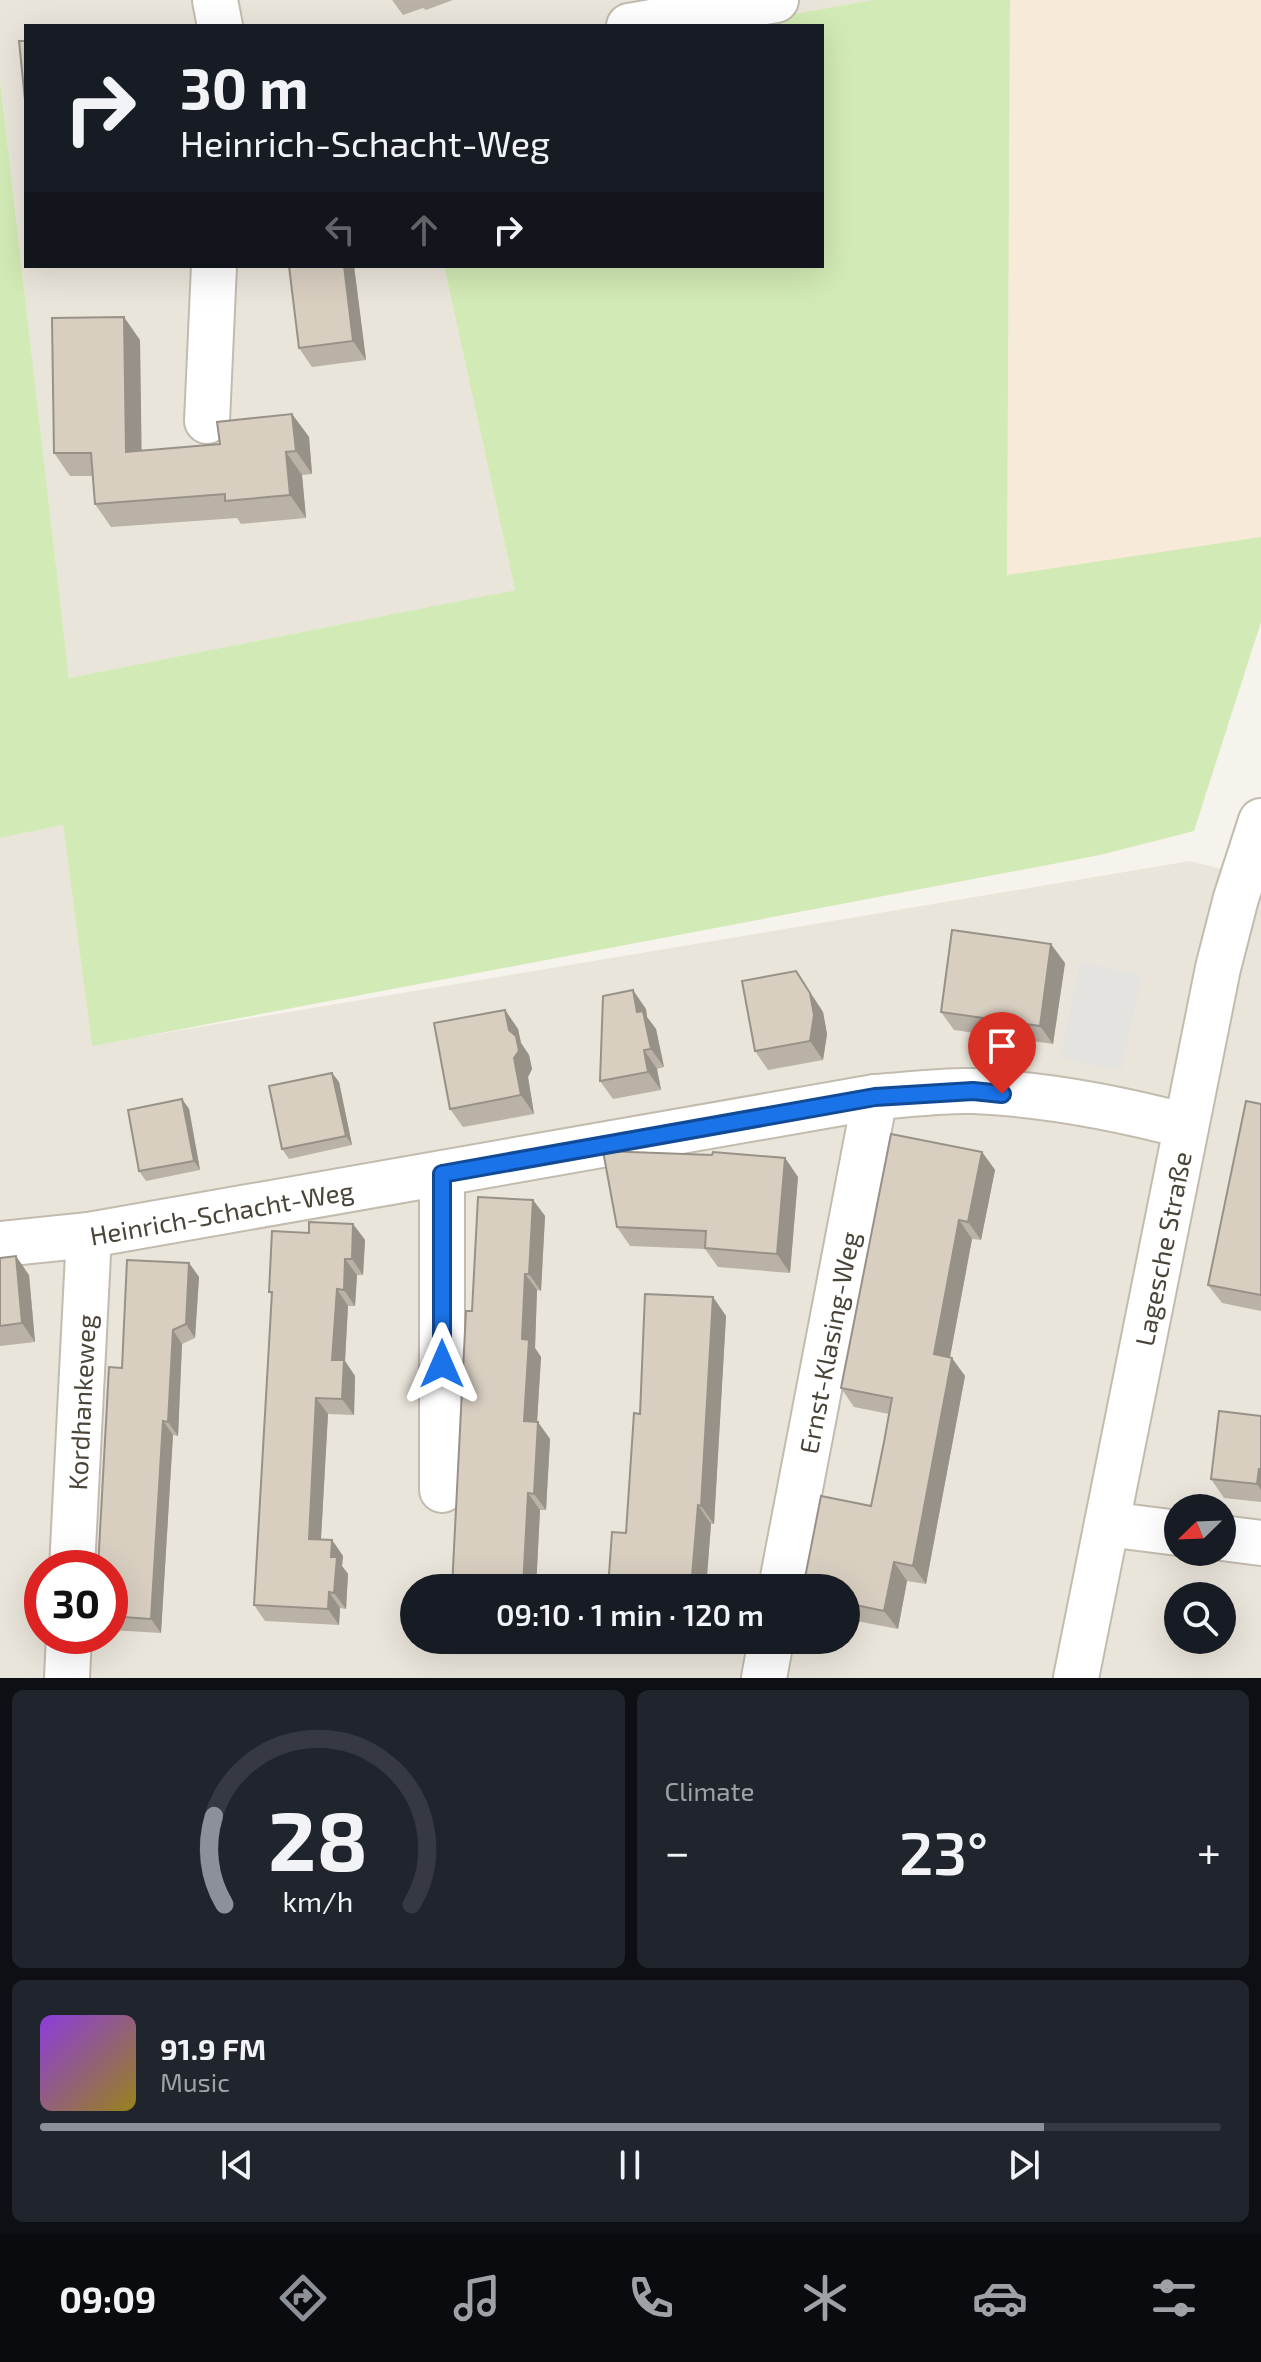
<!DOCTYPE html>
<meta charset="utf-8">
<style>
:root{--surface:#171b24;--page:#20242c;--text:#f1f3f6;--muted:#9ea1a6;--line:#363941;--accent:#8c9099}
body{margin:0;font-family:"Exo 2",sans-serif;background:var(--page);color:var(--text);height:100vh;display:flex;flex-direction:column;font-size:30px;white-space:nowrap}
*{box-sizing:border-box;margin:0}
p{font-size:26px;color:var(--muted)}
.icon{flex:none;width:44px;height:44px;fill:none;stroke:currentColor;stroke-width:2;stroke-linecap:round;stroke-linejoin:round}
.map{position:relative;height:1678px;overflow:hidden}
.details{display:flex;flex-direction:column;gap:12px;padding:12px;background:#0d0f14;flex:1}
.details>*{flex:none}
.top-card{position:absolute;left:24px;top:24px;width:800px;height:244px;border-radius:0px;box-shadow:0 8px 32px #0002;background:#171b24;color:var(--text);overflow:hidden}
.needle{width:52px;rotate:247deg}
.buttons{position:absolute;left:1164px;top:1494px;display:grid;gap:16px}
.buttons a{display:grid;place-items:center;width:72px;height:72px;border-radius:50%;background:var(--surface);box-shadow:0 8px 32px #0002;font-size:40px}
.speed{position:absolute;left:24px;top:1550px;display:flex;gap:16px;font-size:40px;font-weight:700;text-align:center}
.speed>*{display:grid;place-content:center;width:104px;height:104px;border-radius:50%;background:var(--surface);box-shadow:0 8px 32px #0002;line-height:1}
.speed .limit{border:12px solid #d22;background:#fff;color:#111}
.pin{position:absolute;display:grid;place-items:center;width:68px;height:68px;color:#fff;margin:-82px -34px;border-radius:50% 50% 50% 0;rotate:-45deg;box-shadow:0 0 8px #0007}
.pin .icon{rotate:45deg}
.me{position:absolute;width:88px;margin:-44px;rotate:0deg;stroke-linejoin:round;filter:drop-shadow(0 0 6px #0008)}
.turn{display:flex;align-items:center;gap:28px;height:168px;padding:0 24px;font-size:36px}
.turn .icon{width:104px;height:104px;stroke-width:2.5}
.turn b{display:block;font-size:56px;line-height:68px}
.lanes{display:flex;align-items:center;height:76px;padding:0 24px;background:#0003;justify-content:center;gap:40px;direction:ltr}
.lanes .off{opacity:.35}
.big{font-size:60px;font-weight:600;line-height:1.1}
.details .card{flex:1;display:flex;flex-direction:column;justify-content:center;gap:12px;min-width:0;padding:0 28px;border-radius:12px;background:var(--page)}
.details .dial{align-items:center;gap:0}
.dial svg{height:208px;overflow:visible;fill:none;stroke:var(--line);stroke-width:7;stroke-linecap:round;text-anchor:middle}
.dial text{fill:var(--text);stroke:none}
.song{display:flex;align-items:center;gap:24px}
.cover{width:96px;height:96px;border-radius:12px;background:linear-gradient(135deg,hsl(270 70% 55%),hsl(50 70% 35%))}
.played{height:8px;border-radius:4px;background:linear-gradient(90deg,var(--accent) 85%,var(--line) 85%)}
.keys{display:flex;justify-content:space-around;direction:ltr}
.heat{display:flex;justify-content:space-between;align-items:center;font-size:44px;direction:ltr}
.details .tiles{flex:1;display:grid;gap:12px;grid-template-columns:1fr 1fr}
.card:last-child{grid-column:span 2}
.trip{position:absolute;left:400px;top:1574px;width:460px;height:80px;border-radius:40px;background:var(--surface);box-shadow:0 8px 32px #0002;font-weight:600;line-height:80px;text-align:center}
.tab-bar{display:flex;height:128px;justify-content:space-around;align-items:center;background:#090b0e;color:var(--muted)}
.tab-bar .icon{width:56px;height:56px}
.tab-bar .active{color:var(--accent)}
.tab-bar b{font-size:36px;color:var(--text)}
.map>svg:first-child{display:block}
.residential{fill:#eae5da;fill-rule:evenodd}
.commercial{fill:#f7ead8}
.green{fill:#d2eab5}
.parking{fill:#e5e3e0}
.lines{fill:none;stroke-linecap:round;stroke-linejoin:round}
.minor-casing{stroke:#c2bbae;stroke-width:48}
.minor{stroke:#fff;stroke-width:44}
.wall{fill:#bab2a6}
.shaded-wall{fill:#979187}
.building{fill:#d8cfc1;stroke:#979187;stroke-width:2}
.route-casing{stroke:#114b97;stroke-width:20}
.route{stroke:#1a73e8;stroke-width:14}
.labels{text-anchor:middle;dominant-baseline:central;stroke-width:8;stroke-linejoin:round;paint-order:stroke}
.street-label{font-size:26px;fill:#4b4439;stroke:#fff}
</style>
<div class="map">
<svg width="1261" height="1678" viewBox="0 0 1261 1678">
<rect width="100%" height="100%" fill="#f6f3ec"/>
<g class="residential">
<polygon points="0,0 872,0 726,26 26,26 26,266 444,266 515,590 69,678 0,80"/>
<path d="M63,825l29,220 1098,-184 71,18v799h-1261v-840zM1178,1508h44v44h-44zM42,1568h68v68h-68zM414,1588h432v52h-432zM1178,1596h44v44h-44z"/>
</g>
<polygon class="commercial" points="1010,0 1261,0 1261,537 1007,576"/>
<polygon class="green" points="872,0 1010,0 1007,575 1261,537 1261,622 1194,831 1100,855 92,1046 63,825 0,838 0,80 69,678 515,590 444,266 822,266 822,26 726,26"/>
<polygon class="parking" points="1080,962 1142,975 1121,1071 1060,1058"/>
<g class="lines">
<defs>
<g id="minor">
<polyline points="215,0 220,26"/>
<polyline points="629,26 776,0"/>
<polyline points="207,421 214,266"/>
<polyline points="442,1174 442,1490"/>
<path id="s1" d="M0,1244l89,-9 786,-138c32,-2 66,-7 98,-6 71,3 145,17 213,35"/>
<polyline points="1107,1524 1178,1533"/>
<polyline points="1222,1538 1261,1543"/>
<path id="s2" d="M72,1568l17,-333"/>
<path id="s3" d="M781,1588l94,-491"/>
<polyline points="67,1678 69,1636"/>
<polyline points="764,1678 771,1640"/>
<path id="s4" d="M1076,1678l142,-710 18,-70 25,-77"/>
</g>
</defs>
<use href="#minor" class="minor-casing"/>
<use href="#minor" class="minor"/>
</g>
<g class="wall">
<polygon points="392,0 453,0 426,10 423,8 403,15"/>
<polygon points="354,266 366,360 312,367 299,348"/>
<polygon points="140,340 141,451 220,444 292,414 309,437 312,474 302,475 306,518 241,524 237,518 111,527 95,504 93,476 70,476 54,453"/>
<polygon points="1065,963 1053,1044 954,1030 941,1012"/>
<polygon points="796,971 823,1012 827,1034 823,1060 768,1070 755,1051"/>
<polygon points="646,1009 647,1017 656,1029 664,1067 657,1069 661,1090 613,1099 600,1081"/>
<polygon points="505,1010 518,1029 521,1043 529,1055 532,1069 528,1077 534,1114 463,1127 450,1109"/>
<polygon points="332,1073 339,1082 352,1145 289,1159 282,1149"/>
<polygon points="182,1099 189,1109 200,1170 146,1181 139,1171"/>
<polygon points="1261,1104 1261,1311 1222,1303 1208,1285"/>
<polygon points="982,1152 995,1170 981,1240 972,1239 950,1357 965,1376 926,1584 907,1581 898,1629 846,1619 846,1588 871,1506 889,1414 854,1407 841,1388"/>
<polygon points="785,1158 798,1177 790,1273 718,1267 705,1249 630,1246 617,1227"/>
<polygon points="533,1200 545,1216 541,1291 537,1290 535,1348 541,1357 537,1422 550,1439 546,1510 540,1510 536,1588 472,1311"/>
<polygon points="353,1224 365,1240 363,1275 357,1275 355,1306 348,1306 345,1361 355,1376 354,1415 328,1414 321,1540 332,1540 343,1556 342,1566 348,1574 346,1609 340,1608 339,1625 265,1621 254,1605 272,1295 269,1292 309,1233"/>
<polygon points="0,1258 29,1275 35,1342 0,1346"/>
<polygon points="189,1263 199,1277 195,1338 182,1344 178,1436 173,1435 161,1633 110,1630 110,1568 122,1368"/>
<polygon points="713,1297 726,1316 714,1524 711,1524 706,1588 608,1588 626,1533 640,1414"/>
<polygon points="1261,1416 1261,1502 1224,1498 1211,1479"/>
</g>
<g class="shaded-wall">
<polygon points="344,266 354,266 366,360 353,341"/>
<polygon points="124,317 140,340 142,475 126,452"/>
<polygon points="292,414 309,437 312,474 296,451"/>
<polygon points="286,452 302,475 306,518 290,495"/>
<polygon points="1051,944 1065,963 1053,1044 1040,1026"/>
<polygon points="796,971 823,1012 827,1034 823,1060 810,1041"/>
<polygon points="633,990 646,1009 647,1017 656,1029 664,1067 651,1049 637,1012"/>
<polygon points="505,1010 518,1029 521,1043 529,1055 532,1069 528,1077 534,1114 521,1095"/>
<polygon points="644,1050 657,1069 661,1090 648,1072"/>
<polygon points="332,1073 339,1082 352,1145 346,1136"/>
<polygon points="182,1099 189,1109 200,1170 194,1161"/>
<polygon points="982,1152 995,1170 981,1240 968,1222"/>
<polygon points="785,1158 798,1177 790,1273 777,1254"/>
<polygon points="533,1200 545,1216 541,1291 529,1274"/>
<polygon points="959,1220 972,1239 947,1373 934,1354"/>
<polygon points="353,1224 365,1240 363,1275 352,1259"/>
<polygon points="16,1256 29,1275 35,1342 22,1323"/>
<polygon points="345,1259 357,1275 355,1306 344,1290"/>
<polygon points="189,1263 199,1277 195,1338 186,1324"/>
<polygon points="525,1274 537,1290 535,1348 541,1357 536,1438 524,1421 522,1339"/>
<polygon points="337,1289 348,1306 345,1361 355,1376 354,1415 342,1399 332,1360"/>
<polygon points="713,1297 726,1316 714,1524 701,1506"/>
<polygon points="173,1330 182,1344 178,1436 168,1422"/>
<polygon points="952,1358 965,1376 926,1584 913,1566"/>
<polygon points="316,1398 328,1414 320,1555 309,1539"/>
<polygon points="163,1421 173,1435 161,1633 151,1619"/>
<polygon points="538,1422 550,1439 546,1510 534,1494"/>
<polygon points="1259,1469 1261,1471 1261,1490 1257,1484"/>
<polygon points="528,1493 540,1510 536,1588 523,1588"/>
<polygon points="698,1505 711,1524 706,1588 691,1588"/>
<polygon points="332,1540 343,1556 342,1566 348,1574 346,1609 334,1593 331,1557"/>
<polygon points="894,1562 907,1581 898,1629 884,1611"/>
<polygon points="329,1592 340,1608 339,1625 328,1609"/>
</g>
<g class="building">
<polygon points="19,41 26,41 26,110"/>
<polygon points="289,266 344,266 353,341 299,348"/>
<polygon points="124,317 126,452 220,444 217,422 292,414 296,451 286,452 290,495 225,501 225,494 95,504 91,453 54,453 52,318"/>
<polygon points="952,930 1051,944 1040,1026 941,1012"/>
<polygon points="796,971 810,993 814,1015 810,1041 755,1051 742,981"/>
<polygon points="633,990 637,1012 643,1011 651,1049 644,1050 648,1072 600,1081 603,996"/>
<polygon points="505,1010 509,1030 516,1036 519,1051 514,1058 521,1095 450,1109 434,1023"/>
<polygon points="332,1073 346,1136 282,1149 269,1086"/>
<polygon points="182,1099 194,1161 139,1171 128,1110"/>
<polygon points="1246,1101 1261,1104 1261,1295 1208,1285"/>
<polygon points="891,1134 982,1152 968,1222 959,1220 934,1354 952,1358 913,1566 894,1562 884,1611 846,1603 846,1588 803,1588 821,1496 871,1506 884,1442 892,1398 841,1388"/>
<polygon points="603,1151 712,1155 713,1152 785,1158 777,1254 705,1248 706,1231 617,1227"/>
<polygon points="478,1197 533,1200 529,1274 525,1274 522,1339 529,1340 524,1421 538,1422 534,1494 528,1493 523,1588 452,1588 466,1311 472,1311"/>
<polygon points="309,1222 353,1224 352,1259 345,1259 344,1290 337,1289 332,1360 344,1360 342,1399 316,1398 309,1539 332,1540 331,1557 337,1557 334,1593 329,1592 328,1609 254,1605 272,1292 269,1292 272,1231 309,1233"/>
<polygon points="16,1256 22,1323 0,1326 0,1258"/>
<polygon points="127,1260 189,1263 186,1324 173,1330 168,1422 163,1421 151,1619 110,1616 110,1568 98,1568 109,1367 122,1368"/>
<polygon points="645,1294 713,1297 701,1506 698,1505 691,1588 608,1588 612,1532 626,1533 634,1413 640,1414"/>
<polygon points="1219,1411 1261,1416 1261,1469 1259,1469 1257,1484 1211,1479"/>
</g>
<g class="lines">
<defs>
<polyline id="route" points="442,1364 442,1174 875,1097 973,1091 1002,1094"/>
</defs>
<use href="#route" class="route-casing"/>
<use href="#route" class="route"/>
</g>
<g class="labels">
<g class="street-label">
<text stroke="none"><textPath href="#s1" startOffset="224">Heinrich-Schacht-Weg</textPath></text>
<text stroke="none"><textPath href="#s4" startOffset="438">Lagesche Straße</textPath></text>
<text stroke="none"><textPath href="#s3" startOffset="250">Ernst-Klasing-Weg</textPath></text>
<text stroke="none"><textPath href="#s2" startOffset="166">Kordhankeweg</textPath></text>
</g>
</g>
</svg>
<div class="buttons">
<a><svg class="needle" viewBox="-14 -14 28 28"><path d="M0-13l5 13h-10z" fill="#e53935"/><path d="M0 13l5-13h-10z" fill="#9ea1a6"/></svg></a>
<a><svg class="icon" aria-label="search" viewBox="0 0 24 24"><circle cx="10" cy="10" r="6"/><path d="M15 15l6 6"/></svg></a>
</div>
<div class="speed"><div class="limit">30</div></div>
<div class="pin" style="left:1002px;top:1094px;background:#d93025"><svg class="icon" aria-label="arrive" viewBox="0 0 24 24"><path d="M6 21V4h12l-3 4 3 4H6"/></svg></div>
<svg class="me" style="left:442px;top:1364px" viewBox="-20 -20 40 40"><path d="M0-17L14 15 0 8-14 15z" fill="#1a73e8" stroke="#fff" stroke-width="4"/></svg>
<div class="trip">09:10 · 1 min · 120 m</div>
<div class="top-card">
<div class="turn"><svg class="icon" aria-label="right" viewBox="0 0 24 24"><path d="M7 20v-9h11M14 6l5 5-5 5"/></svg><div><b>30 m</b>Heinrich-Schacht-Weg</div></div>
<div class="lanes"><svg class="icon off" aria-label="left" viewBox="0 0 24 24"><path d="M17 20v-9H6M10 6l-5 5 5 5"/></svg><svg class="icon off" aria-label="ahead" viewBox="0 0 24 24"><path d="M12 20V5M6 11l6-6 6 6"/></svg><svg class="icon" aria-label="right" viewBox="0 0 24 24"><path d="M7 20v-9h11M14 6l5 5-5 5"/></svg></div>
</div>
</div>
<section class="details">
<div class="tiles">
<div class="card dial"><svg viewBox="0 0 100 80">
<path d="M14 69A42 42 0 1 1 86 69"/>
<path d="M14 69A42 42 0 0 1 10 35" stroke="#8c9099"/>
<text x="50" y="56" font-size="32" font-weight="700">28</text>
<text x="50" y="72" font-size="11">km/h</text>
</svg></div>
<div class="card"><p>Climate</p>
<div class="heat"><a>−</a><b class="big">23°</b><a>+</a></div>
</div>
<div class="card">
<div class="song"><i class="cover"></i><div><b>91.9 FM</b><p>Music</p></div></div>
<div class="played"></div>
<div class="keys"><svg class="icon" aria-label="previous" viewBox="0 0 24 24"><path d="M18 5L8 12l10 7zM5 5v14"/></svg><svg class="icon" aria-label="pause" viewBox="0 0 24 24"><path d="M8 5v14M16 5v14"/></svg><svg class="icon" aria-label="next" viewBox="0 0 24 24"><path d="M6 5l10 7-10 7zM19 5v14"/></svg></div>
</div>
</div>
</section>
<nav class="tab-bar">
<b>09:09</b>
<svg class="icon active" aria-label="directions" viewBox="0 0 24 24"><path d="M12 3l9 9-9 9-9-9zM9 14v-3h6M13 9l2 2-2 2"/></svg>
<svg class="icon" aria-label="music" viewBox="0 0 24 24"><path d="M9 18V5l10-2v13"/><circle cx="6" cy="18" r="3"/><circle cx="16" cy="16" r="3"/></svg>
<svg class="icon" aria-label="phone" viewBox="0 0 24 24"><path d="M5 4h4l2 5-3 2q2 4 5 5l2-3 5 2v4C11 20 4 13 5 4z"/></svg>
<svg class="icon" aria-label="climate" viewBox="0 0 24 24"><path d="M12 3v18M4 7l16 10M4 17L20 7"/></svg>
<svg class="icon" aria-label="car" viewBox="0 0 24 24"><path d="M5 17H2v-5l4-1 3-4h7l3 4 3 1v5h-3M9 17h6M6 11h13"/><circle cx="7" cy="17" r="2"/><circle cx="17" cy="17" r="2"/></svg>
<svg class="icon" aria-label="filters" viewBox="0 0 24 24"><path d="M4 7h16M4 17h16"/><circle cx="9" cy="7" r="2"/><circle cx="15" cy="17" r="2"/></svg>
</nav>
